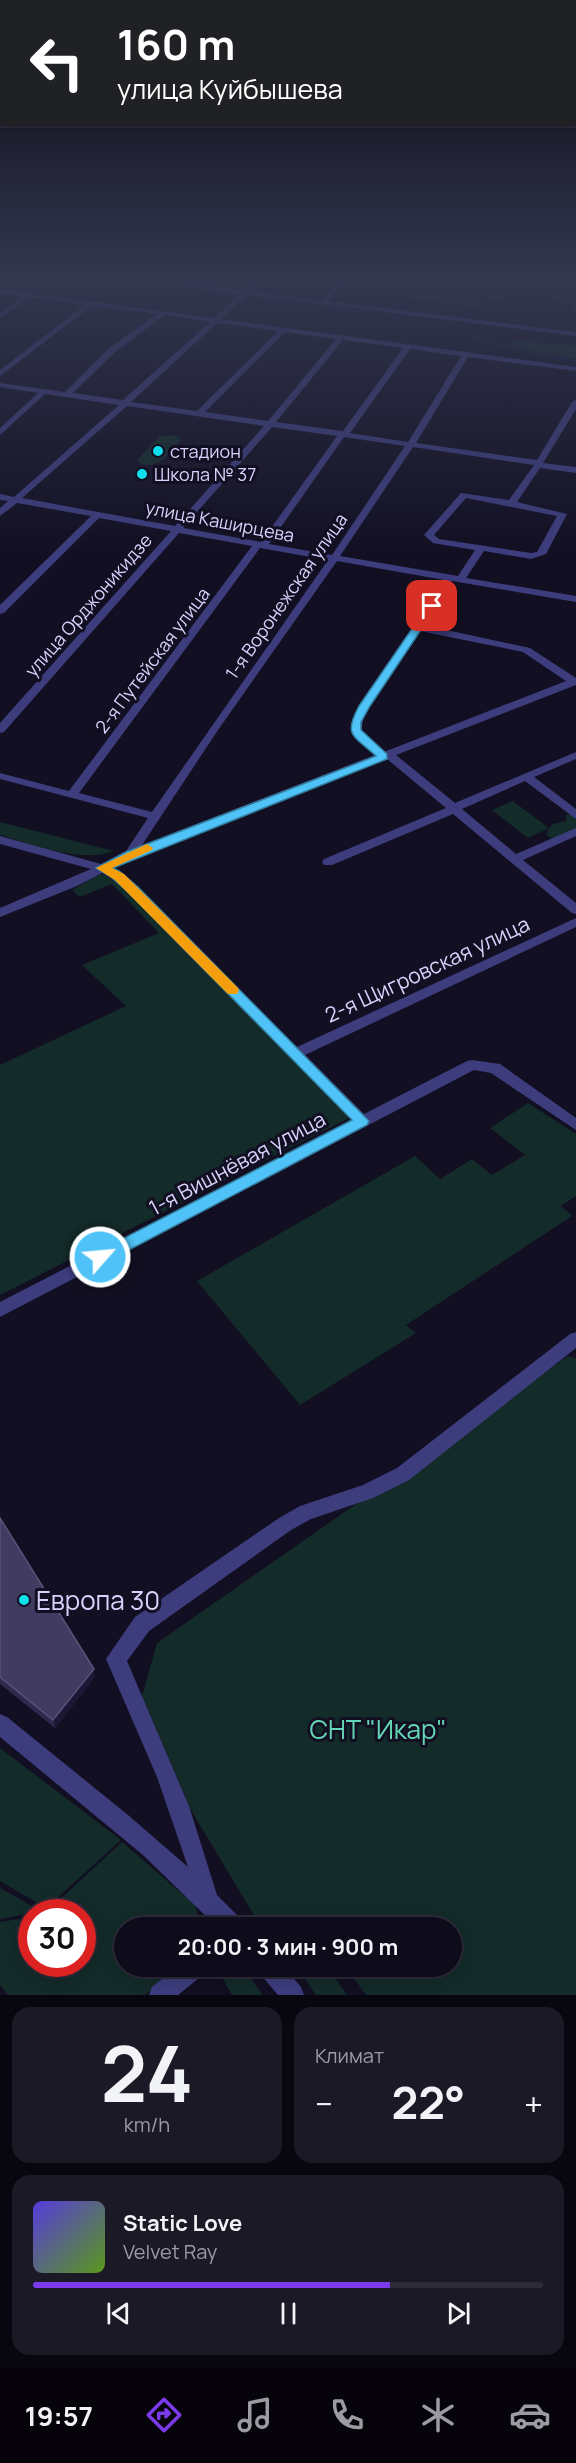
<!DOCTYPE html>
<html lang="ru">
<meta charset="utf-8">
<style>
:root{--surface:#0e0b1a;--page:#1c1927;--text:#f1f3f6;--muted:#9b9ba2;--line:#2e2b39;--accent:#7c3aed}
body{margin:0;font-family:Manrope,sans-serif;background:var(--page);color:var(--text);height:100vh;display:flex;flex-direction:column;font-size:22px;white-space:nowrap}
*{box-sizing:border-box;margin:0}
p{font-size:20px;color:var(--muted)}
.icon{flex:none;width:33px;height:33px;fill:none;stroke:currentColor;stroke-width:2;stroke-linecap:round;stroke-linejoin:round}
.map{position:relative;height:1995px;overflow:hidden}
.sheet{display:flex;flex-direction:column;gap:12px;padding:12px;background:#08060e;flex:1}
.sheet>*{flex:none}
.hud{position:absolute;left:0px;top:0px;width:576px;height:126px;box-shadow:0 3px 15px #0003,0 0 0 2px var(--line);background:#202124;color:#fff;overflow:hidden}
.speed{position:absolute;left:18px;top:1899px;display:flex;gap:12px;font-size:30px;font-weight:700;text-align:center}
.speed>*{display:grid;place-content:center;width:78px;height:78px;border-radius:50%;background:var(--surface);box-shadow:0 3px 15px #0003,0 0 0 2px var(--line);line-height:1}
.speed .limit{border:9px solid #d22;background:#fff;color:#111}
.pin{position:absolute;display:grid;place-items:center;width:51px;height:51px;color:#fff;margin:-26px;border-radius:12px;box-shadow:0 3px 9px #0006}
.me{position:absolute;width:66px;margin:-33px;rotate:63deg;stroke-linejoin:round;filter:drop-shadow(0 0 4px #0008)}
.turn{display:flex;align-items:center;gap:21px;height:126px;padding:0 18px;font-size:27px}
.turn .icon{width:78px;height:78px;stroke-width:2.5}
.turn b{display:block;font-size:42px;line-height:51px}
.big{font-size:45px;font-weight:700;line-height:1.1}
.sheet .widget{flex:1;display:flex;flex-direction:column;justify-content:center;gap:9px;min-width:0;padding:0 21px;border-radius:18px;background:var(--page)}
.sheet .dial{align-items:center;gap:0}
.dial b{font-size:78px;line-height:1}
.song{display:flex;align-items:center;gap:18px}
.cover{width:72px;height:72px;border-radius:9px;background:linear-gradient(135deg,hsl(250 70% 55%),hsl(90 70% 35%))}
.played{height:6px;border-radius:3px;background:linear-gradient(90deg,var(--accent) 70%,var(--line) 70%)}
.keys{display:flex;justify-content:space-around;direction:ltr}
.heat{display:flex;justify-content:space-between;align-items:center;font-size:33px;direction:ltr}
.sheet .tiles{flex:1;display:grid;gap:12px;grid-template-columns:1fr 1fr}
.widget:last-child{grid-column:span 2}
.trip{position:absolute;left:114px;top:1917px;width:348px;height:60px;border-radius:30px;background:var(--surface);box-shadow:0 3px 15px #0003,0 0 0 2px var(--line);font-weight:700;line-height:60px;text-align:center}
.menu{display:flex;height:96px;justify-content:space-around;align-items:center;background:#06040a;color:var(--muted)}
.menu .icon{width:42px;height:42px}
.menu .on{color:var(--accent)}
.menu b{font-size:27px;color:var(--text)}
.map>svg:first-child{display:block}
.green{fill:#132b29}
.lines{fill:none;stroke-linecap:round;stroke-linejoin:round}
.stream{stroke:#0d203d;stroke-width:1.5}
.minor{fill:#3d3d7e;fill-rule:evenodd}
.wall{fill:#2f294e}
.shaded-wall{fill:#1c1735}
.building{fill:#413b61;stroke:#585379;stroke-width:1.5}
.route{fill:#4fc3f7;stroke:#337fa1;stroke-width:1.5}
.slow{fill:#f59e0b}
.poi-dot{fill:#0fdfec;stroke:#120f22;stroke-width:2}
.labels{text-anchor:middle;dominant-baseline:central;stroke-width:6;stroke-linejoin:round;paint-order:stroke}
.far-poi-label{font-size:18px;fill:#d6d3fc;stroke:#120f22;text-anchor:start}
.far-street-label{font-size:18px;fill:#d6d3fc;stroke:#120f22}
.street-label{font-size:21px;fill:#d6d3fc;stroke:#120f22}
.near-poi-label{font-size:26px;fill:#d6d3fc;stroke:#120f22;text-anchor:start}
.near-park-label{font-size:26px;fill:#63d7b5;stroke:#120f22}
</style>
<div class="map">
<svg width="576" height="1995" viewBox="0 0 576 1995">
<rect width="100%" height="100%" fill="#120f22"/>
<g class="green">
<polygon points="378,275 424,275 417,281 403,279 393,290 413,293 420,286 460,292 456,297 482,301 477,307 365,293 374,285 369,284"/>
<polygon points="464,277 550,284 576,289 576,314 570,313 576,304 550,301 552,297 512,290 502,302 488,300 491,296 480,294 485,288 444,282 449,278 462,279"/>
<polygon points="514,340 576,346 576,359 515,348 510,346"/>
<path d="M172,435l7,2 1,4c-12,13 -22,30 -41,22l-2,-3 23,-24z"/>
<polygon points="513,801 549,828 553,824 566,821 566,815 573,814 576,816 576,829 553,839 546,835 549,828 528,838 492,810"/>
<path d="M0,822l114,29c-31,13 -83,-7 -114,-16z"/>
<polygon points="100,874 114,877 353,1116 0,1295 0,1065 126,1006 82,965 159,933 112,884 80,897 72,890"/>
<polygon points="528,1103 576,1134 576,1196 561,1206 572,1216 406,1325 416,1333 300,1405 197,1281 415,1156 440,1179 472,1159 492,1175 525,1155 490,1128"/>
<polygon points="568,1356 576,1358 576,1995 366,1995 346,1967 452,1966 452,1928 274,1927 270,1921 255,1917 191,1810 142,1696 157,1643"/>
<polygon points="0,1748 121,1840 46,1908 0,1881"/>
<polygon points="122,1842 195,1905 201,1927 124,1928 124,1966 183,1967 145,1995 8,1995 0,1985 0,1922 31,1917 32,1964 82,1964 82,1912 46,1912"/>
<polygon points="0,1888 41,1911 0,1919"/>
<polygon points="228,1967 243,1967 263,1995 232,1995 223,1979"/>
<polygon points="297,1967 327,1967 347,1995 316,1995"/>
</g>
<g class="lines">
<g class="stream">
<polyline points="158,275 173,282"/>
<polyline points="247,297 389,315 422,329 472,336 524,352 576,361"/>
</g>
<g class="minor">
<path d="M104,275h22l115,15 17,-15h7l-17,16 73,9 24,-25h7l-24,26 248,31v4l-329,-41 -26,24 355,48v4l-108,-14 -52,86 121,17 35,-58 4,-2v9l-33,54 33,4v6l-36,-5 -23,34 50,12 -21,40 -15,5 -47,-8 -18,27 110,18v6l-124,-21 -29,44 107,23 46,30v7l-180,70 59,48 121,-51v7l-42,18 42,32v10l-51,-38 -63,28 54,45 60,-26v8l-53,24 53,43v11l-4,-1 -119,-99 -121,51h-8l-2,-3 2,-3 122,-51 -59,-49 -253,98 -22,11 12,6 173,173 279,-129v9l-271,128 59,59 103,-53 5,-1 28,4 76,54v12l-85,-57 -17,-3 -474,247v-15l353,-182 -237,-240 -14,-7 -25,13 -77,31v-9l91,-39 -91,-25v-8l101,28 25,-13 22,-33 -148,-39v-6l69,18 183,-245 -73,-13 -175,199 -4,1v-10l171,-192 -72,-13 -95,95 -4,1v-9l91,-89 -74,-13 -17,13v-8l8,-7 -8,-1v-6l14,3 105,-92 -74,-11 -45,41v-7l38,-35 -38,-6v-4l65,9 44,-44 48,-34 -65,-8 -92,70v-6l85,-65 -55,-8 -30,21v-5l22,-17 -22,-3v-4l214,29 25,-23zM165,315l45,7 -87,78 -50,-7 42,-41zM217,323l61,8 -81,80 -66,-9zM285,332l51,7 -68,82 -63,-9zM343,340l60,8 -60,83 -67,-9zM410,349l51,7 -53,86 -58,-9zM127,406l137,20 -89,100 -153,-28zM272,427l65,9 -76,106 -78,-14zM344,437l61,9 -73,109 -63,-11zM413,447l121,18 -25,35 -48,-7 -37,42 9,8 42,7 -17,26 -118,-20zM466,498l91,18 -20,36 -6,1 -92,-14 -5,-4zM260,548l68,12 -176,252 -73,-19zM337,561l107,19 -85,126c-15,29 -5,29 16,49l-233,90 76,-115zM420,631l103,21 43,29 -182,71 -22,-22c-1,-23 43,-78 58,-99z"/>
<polygon points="447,275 438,281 422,279"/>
<polygon points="527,275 576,275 576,279 530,277"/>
<polygon points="576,1332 576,1348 409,1480 373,1498 311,1519 291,1530 149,1631 127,1661 189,1806 217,1895 242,1920 245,1928 218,1928 143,1855 0,1737 0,1714 7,1717 128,1815 188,1867 157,1777 106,1659 135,1617 279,1518 300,1506 363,1485 397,1468 570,1334"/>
<polygon points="178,1966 207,1966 204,1974 178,1995 149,1995 152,1987"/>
<polygon points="257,1966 283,1966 301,1987 304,1995 278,1995 260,1974"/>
</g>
</g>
<polygon class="wall" points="0,1518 95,1677 55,1728 0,1684"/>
<polygon class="shaded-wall" points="94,1669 95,1677 55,1728 53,1720"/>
<polygon class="building" points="0,1518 94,1669 53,1720 0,1677"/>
<linearGradient id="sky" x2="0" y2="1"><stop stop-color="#0a0813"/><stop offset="0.5" stop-color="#33374f"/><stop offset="1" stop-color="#33374f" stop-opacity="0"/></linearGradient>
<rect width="576" height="555" fill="url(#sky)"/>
<path class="route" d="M429,604l8,2 -67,100 -9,16v8l26,24v5l-274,109 6,3 19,16 231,234 -2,4 -261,137 -6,2 -5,-2 -3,-5 3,-4 257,-133 -223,-227 -19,-17 -14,-8 30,-16 250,-96c-23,-21 -33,-20 -17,-50z"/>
<polygon class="slow" points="147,844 153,848 152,850 112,868 124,874 237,987 239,990 237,994 228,994 115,880 96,868"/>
<g class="poi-dot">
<circle cx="158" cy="451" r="6"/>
<circle cx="142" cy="474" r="6"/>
<circle cx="24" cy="1600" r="6"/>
</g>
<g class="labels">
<g class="far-poi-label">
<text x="170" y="451">стадион</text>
<text x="154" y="474">Школа № 37</text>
</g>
<g class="far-street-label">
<text transform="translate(220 521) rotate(11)">улица Каширцева</text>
<text transform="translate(286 596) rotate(-55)">1-я Воронежская улица</text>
<text transform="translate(88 605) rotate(-49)">улица Орджоникидзе</text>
<text transform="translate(152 660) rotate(-53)">2-я Путейская улица</text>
</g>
<g class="street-label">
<text transform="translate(427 969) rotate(-25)">2-я Щигровская улица</text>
<text transform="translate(237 1163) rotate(-28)">1-я Вишнёвая улица</text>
</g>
<g class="near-poi-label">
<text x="36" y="1600">Европа 30</text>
</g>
<g class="near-park-label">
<text x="378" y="1729">СНТ "Икар"</text>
</g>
</g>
</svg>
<div class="speed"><div class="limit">30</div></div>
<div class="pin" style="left:432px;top:606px;background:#d93025"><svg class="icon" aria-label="arrive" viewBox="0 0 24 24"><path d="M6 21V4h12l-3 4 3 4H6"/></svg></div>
<svg class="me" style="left:100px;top:1257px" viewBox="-20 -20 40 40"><circle r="17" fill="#4fc3f7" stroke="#fff" stroke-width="3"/><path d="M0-11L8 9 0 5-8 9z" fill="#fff"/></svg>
<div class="trip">20:00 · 3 мин · 900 m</div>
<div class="hud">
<div class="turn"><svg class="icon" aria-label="left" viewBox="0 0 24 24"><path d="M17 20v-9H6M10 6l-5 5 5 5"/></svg><div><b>160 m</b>улица Куйбышева</div></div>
</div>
</div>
<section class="sheet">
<div class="tiles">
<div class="widget dial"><b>24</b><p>km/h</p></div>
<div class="widget"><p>Климат</p>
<div class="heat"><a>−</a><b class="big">22°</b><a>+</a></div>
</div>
<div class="widget">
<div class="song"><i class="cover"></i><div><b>Static Love</b><p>Velvet Ray</p></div></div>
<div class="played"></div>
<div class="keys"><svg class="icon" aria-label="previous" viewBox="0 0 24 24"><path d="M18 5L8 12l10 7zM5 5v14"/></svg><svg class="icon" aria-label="pause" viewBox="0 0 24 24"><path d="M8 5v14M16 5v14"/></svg><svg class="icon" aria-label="next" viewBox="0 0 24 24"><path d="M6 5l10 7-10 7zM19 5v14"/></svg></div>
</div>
</div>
</section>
<nav class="menu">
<b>19:57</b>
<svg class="icon on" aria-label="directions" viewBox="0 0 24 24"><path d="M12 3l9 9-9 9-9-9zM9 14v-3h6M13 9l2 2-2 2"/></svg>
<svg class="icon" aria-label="music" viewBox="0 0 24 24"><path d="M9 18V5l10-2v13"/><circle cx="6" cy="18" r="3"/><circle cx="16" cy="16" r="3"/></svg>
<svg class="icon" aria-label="phone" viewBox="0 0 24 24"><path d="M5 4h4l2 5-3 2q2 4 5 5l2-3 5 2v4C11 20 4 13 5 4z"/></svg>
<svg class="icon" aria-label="climate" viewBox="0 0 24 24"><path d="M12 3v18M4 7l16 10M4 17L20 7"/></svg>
<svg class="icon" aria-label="car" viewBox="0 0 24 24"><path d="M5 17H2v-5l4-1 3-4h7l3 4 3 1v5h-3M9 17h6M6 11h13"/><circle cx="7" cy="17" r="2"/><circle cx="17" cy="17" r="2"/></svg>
</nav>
